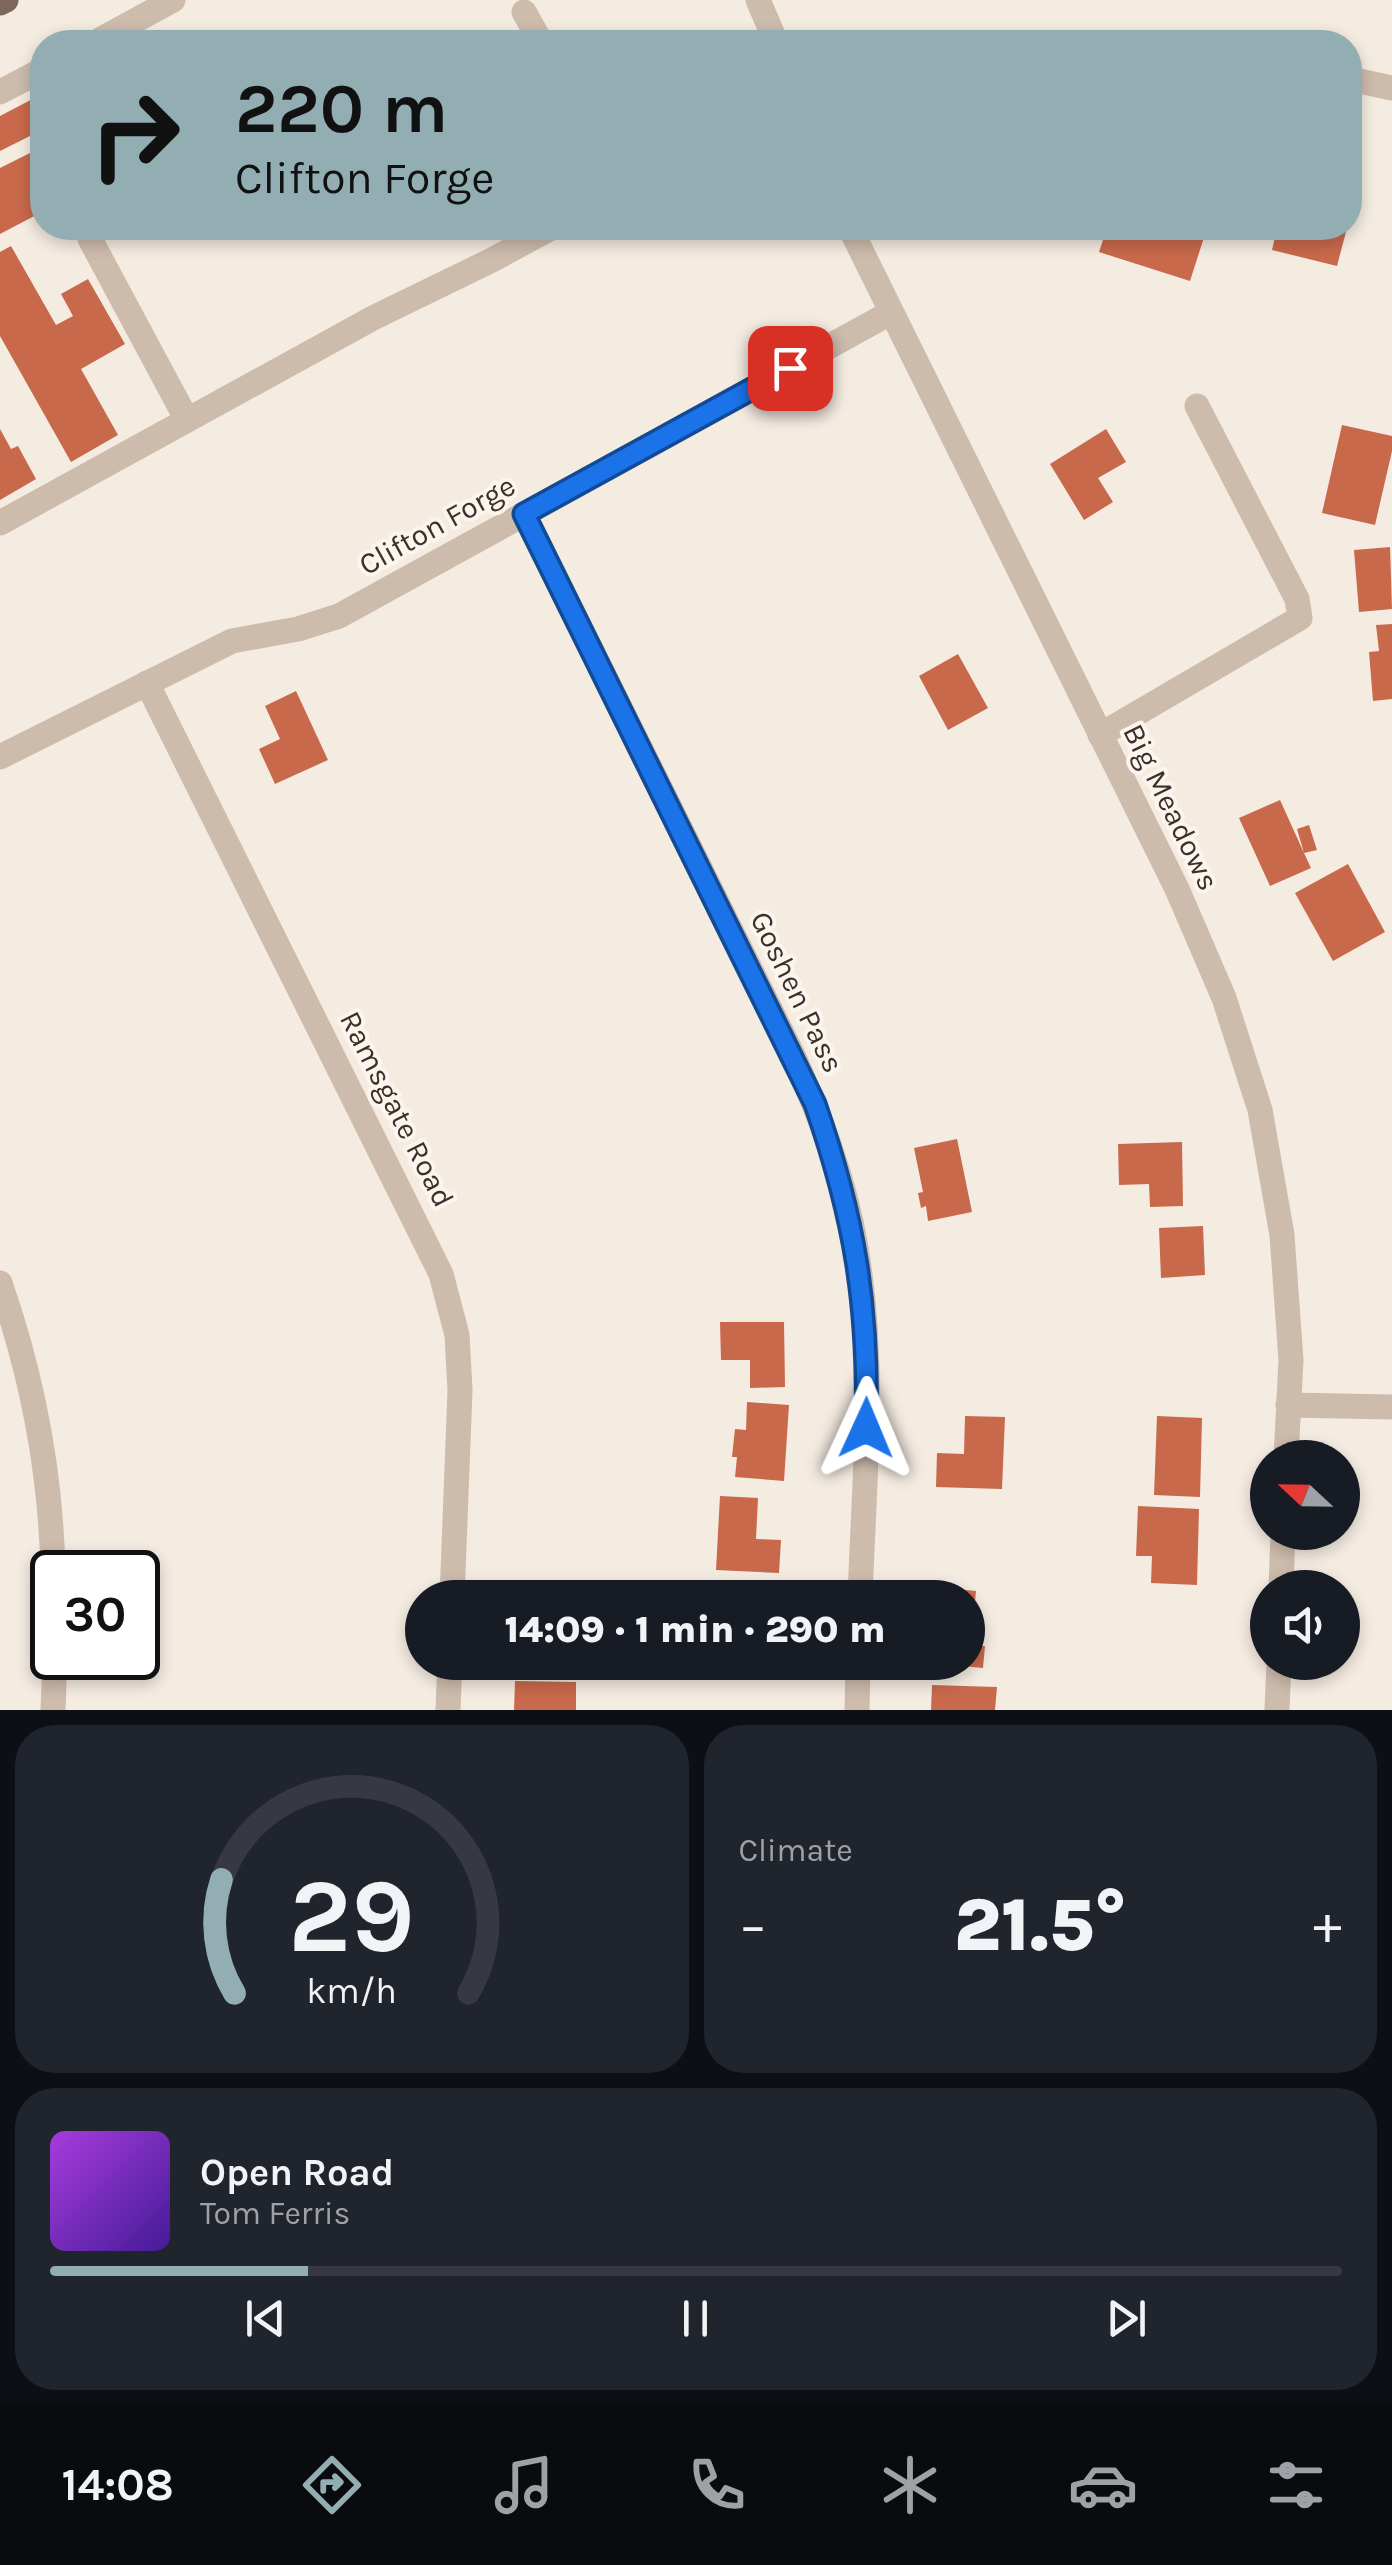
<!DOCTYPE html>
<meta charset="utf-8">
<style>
:root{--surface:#171b24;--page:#20242c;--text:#f1f3f6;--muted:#9ea1a6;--line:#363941;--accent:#92aeb2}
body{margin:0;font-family:Karla,sans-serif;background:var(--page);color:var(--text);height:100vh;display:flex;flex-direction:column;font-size:38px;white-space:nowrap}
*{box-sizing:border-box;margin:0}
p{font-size:32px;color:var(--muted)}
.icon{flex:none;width:55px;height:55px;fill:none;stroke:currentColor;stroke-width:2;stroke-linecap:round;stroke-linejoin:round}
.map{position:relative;height:1710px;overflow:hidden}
.side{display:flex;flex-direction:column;gap:15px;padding:15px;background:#0d0f14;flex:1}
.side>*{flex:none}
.banner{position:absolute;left:30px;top:30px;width:1332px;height:210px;border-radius:40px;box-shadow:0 5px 15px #0003;background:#92aeb2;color:#111;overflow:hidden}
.needle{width:65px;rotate:292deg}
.buttons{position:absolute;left:1250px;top:1440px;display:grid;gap:20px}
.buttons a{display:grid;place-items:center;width:110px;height:110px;border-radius:50%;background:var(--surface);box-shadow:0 5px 15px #0003;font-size:50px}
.speed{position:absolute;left:30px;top:1550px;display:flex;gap:20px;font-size:50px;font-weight:700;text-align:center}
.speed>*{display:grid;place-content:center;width:130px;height:130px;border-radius:50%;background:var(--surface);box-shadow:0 5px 15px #0003;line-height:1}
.speed .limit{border:5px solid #111;border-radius:15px;background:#fff;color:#111}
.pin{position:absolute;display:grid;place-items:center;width:85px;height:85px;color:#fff;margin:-42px;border-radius:20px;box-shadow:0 5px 15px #0006}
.me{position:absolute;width:110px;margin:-55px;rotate:1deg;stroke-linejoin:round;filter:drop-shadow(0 0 8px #0008)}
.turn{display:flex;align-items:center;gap:35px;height:210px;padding:0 40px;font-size:45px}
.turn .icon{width:130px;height:130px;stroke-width:2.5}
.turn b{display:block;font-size:70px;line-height:85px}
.big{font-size:75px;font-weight:800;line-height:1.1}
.side .card{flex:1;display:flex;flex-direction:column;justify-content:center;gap:15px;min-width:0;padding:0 35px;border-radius:40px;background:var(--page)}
.side .dial{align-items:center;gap:0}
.dial svg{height:260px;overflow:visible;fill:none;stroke:var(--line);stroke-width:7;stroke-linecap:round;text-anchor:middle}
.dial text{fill:var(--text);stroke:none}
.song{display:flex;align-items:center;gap:30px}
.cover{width:120px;height:120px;border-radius:15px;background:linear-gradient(135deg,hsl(280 70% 55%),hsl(260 70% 35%))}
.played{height:10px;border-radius:5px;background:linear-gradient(90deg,var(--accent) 20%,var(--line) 20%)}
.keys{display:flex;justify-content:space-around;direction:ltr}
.heat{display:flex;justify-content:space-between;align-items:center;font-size:55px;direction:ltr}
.side .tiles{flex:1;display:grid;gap:15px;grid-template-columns:1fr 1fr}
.card:last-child{grid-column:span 2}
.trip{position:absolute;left:405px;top:1580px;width:580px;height:100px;border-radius:50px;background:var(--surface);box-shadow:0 5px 15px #0003;font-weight:800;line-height:100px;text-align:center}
.menu{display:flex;height:160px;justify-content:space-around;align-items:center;background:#090b0e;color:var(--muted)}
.menu .icon{width:70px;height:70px}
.menu .current{color:var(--accent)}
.menu b{font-size:45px;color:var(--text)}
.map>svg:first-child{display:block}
.building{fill:#c8694b}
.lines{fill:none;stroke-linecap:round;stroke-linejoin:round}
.minor{stroke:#cdbbac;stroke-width:25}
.major{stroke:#7d675c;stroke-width:25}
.route-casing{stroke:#114b97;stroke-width:25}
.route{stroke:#1a73e8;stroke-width:18}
.labels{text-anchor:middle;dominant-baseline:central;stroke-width:8;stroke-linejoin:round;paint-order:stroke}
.street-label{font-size:30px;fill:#3b302b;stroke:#fbf5ee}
</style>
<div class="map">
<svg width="1392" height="1710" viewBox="0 0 1392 1710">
<rect width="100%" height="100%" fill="#f4ebe1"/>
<g class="building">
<polygon points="165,30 171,42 139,42"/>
<polygon points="42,94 42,130 0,151 0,116"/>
<polygon points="42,147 42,212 0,234 0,168"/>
<polygon points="1350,179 1358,181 1351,209 1350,209"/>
<polygon points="1107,228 1207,228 1190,281 1099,252"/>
<polygon points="1277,228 1347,228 1337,266 1272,250"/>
<polygon points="11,246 56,325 73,316 61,294 88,279 125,344 81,369 118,435 71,462 0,336 0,252"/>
<polygon points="1342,425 1392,436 1392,451 1375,525 1322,513"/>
<polygon points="0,429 11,449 18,446 36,479 0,500"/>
<polygon points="1106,429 1126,462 1098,478 1113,502 1084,520 1050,464"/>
<polygon points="1390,547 1392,609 1359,612 1354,550"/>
<polygon points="1392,624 1392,699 1373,701 1369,652 1379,651 1376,625"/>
<polygon points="958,654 988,708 948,730 919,676"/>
<polygon points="296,691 328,760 275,784 259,749 280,739 265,706"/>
<polygon points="1280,800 1304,853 1297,829 1309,825 1317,850 1304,853 1311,868 1270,886 1239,818"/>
<polygon points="1348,864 1385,932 1333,961 1295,893"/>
<polygon points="957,1139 972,1212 928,1221 926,1206 921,1208 918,1193 923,1192 914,1148"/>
<polygon points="1182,1142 1183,1206 1150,1207 1149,1184 1119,1185 1118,1144"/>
<polygon points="1203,1226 1205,1275 1161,1278 1159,1228"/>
<polygon points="720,1322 784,1322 785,1387 750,1388 750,1360 721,1360"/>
<polygon points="747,1402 789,1405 784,1481 735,1477 737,1457 732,1457 735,1429 746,1430"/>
<polygon points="965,1416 1005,1417 1002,1489 936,1487 937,1453 964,1454"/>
<polygon points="1157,1416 1202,1418 1200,1497 1154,1495"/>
<polygon points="720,1496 758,1498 756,1539 781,1540 779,1573 716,1570"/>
<polygon points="1138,1506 1199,1509 1197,1585 1151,1583 1152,1556 1136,1556"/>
<polygon points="735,1582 774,1583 774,1598 734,1598"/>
<polygon points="936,1587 976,1591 971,1645 985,1646 983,1668 951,1665 951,1662 968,1662 968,1598 935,1598"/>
<polygon points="515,1681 576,1682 576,1710 514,1710"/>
<polygon points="932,1685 997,1687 995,1710 931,1710"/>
</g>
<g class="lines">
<g class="minor">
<polyline points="758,0 776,42"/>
<polyline points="524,12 541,42"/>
<polyline points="96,42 173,0"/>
<polyline points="1350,79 1392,88"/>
<polyline points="0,92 42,70"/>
<polyline points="850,228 1177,889 1224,998 1260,1110 1282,1235 1291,1360 1286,1458"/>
<polyline points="90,239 187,420"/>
<path d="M524,514l268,539c28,62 53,127 64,195 20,114 8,234 4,350"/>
<polyline points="0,523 373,318 492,260 551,228"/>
<polyline points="147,683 441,1274 457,1335 460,1390 452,1598"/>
<polyline points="1100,735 1300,618 1297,599 1197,406"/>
<polyline points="0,757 232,641 298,629 339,616 890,313"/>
<path d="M0,1283c32,92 51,192 53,289"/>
<polyline points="1288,1405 1392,1407"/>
<polyline points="1281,1588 1283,1532"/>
<polyline points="53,1710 55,1658"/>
<polyline points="448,1710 450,1662"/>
<polyline points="857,1710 858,1662"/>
<polyline points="1277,1710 1279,1662"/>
</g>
<polyline class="major" points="0,3 6,0"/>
</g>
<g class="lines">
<defs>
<path id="route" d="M790,368l-266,146 291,590c40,115 54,202 51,324"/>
</defs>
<use href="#route" class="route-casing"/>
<use href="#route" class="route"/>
</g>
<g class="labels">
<g class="street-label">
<text transform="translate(437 525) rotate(-29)">Clifton Forge</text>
<text transform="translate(1171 807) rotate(64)">Big Meadows</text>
<text transform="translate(797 992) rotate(64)">Goshen Pass</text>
<text transform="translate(397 1109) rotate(63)">Ramsgate Road</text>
</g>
</g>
</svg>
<div class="buttons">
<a><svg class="needle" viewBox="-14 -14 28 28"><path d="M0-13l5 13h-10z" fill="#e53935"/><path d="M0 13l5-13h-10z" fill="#9ea1a6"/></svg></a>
<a><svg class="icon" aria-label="sound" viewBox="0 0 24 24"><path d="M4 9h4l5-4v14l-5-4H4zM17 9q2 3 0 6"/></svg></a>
</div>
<div class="speed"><div class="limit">30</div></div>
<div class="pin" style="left:790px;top:368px;background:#d93025"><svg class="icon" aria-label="arrive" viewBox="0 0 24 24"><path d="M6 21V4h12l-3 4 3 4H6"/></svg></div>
<svg class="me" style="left:866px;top:1428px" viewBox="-20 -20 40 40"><path d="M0-17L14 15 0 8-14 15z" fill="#1a73e8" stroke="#fff" stroke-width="4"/></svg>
<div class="trip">14:09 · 1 min · 290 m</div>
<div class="banner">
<div class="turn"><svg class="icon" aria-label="right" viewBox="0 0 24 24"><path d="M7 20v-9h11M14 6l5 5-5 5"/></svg><div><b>220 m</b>Clifton Forge</div></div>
</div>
</div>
<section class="side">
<div class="tiles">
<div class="card dial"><svg viewBox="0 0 100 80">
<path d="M14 69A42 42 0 1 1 86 69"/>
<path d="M14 69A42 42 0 0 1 10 34" stroke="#92aeb2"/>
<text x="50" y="56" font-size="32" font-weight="700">29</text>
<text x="50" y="72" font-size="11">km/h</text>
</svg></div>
<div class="card"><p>Climate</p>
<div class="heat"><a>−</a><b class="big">21.5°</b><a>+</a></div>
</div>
<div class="card">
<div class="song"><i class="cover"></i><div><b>Open Road</b><p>Tom Ferris</p></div></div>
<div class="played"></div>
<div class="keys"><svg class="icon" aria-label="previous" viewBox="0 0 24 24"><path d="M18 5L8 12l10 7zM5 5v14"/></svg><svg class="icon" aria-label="pause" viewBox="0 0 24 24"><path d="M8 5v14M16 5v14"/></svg><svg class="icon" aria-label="next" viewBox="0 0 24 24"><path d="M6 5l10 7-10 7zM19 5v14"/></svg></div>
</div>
</div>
</section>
<nav class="menu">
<b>14:08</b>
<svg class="icon current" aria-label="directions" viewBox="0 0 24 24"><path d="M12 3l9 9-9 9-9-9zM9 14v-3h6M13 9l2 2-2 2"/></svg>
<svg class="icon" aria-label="music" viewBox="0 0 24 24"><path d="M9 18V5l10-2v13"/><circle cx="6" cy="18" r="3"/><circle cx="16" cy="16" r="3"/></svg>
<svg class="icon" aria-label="phone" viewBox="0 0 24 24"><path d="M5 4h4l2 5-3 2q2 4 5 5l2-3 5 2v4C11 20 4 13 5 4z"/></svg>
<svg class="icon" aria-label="climate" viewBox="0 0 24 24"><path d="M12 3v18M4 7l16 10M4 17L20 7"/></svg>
<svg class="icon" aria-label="car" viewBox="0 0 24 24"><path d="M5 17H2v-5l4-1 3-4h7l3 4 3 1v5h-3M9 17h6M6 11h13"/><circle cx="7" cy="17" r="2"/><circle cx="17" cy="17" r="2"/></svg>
<svg class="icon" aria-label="filters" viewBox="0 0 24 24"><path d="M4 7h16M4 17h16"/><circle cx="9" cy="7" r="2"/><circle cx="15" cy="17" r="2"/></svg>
</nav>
